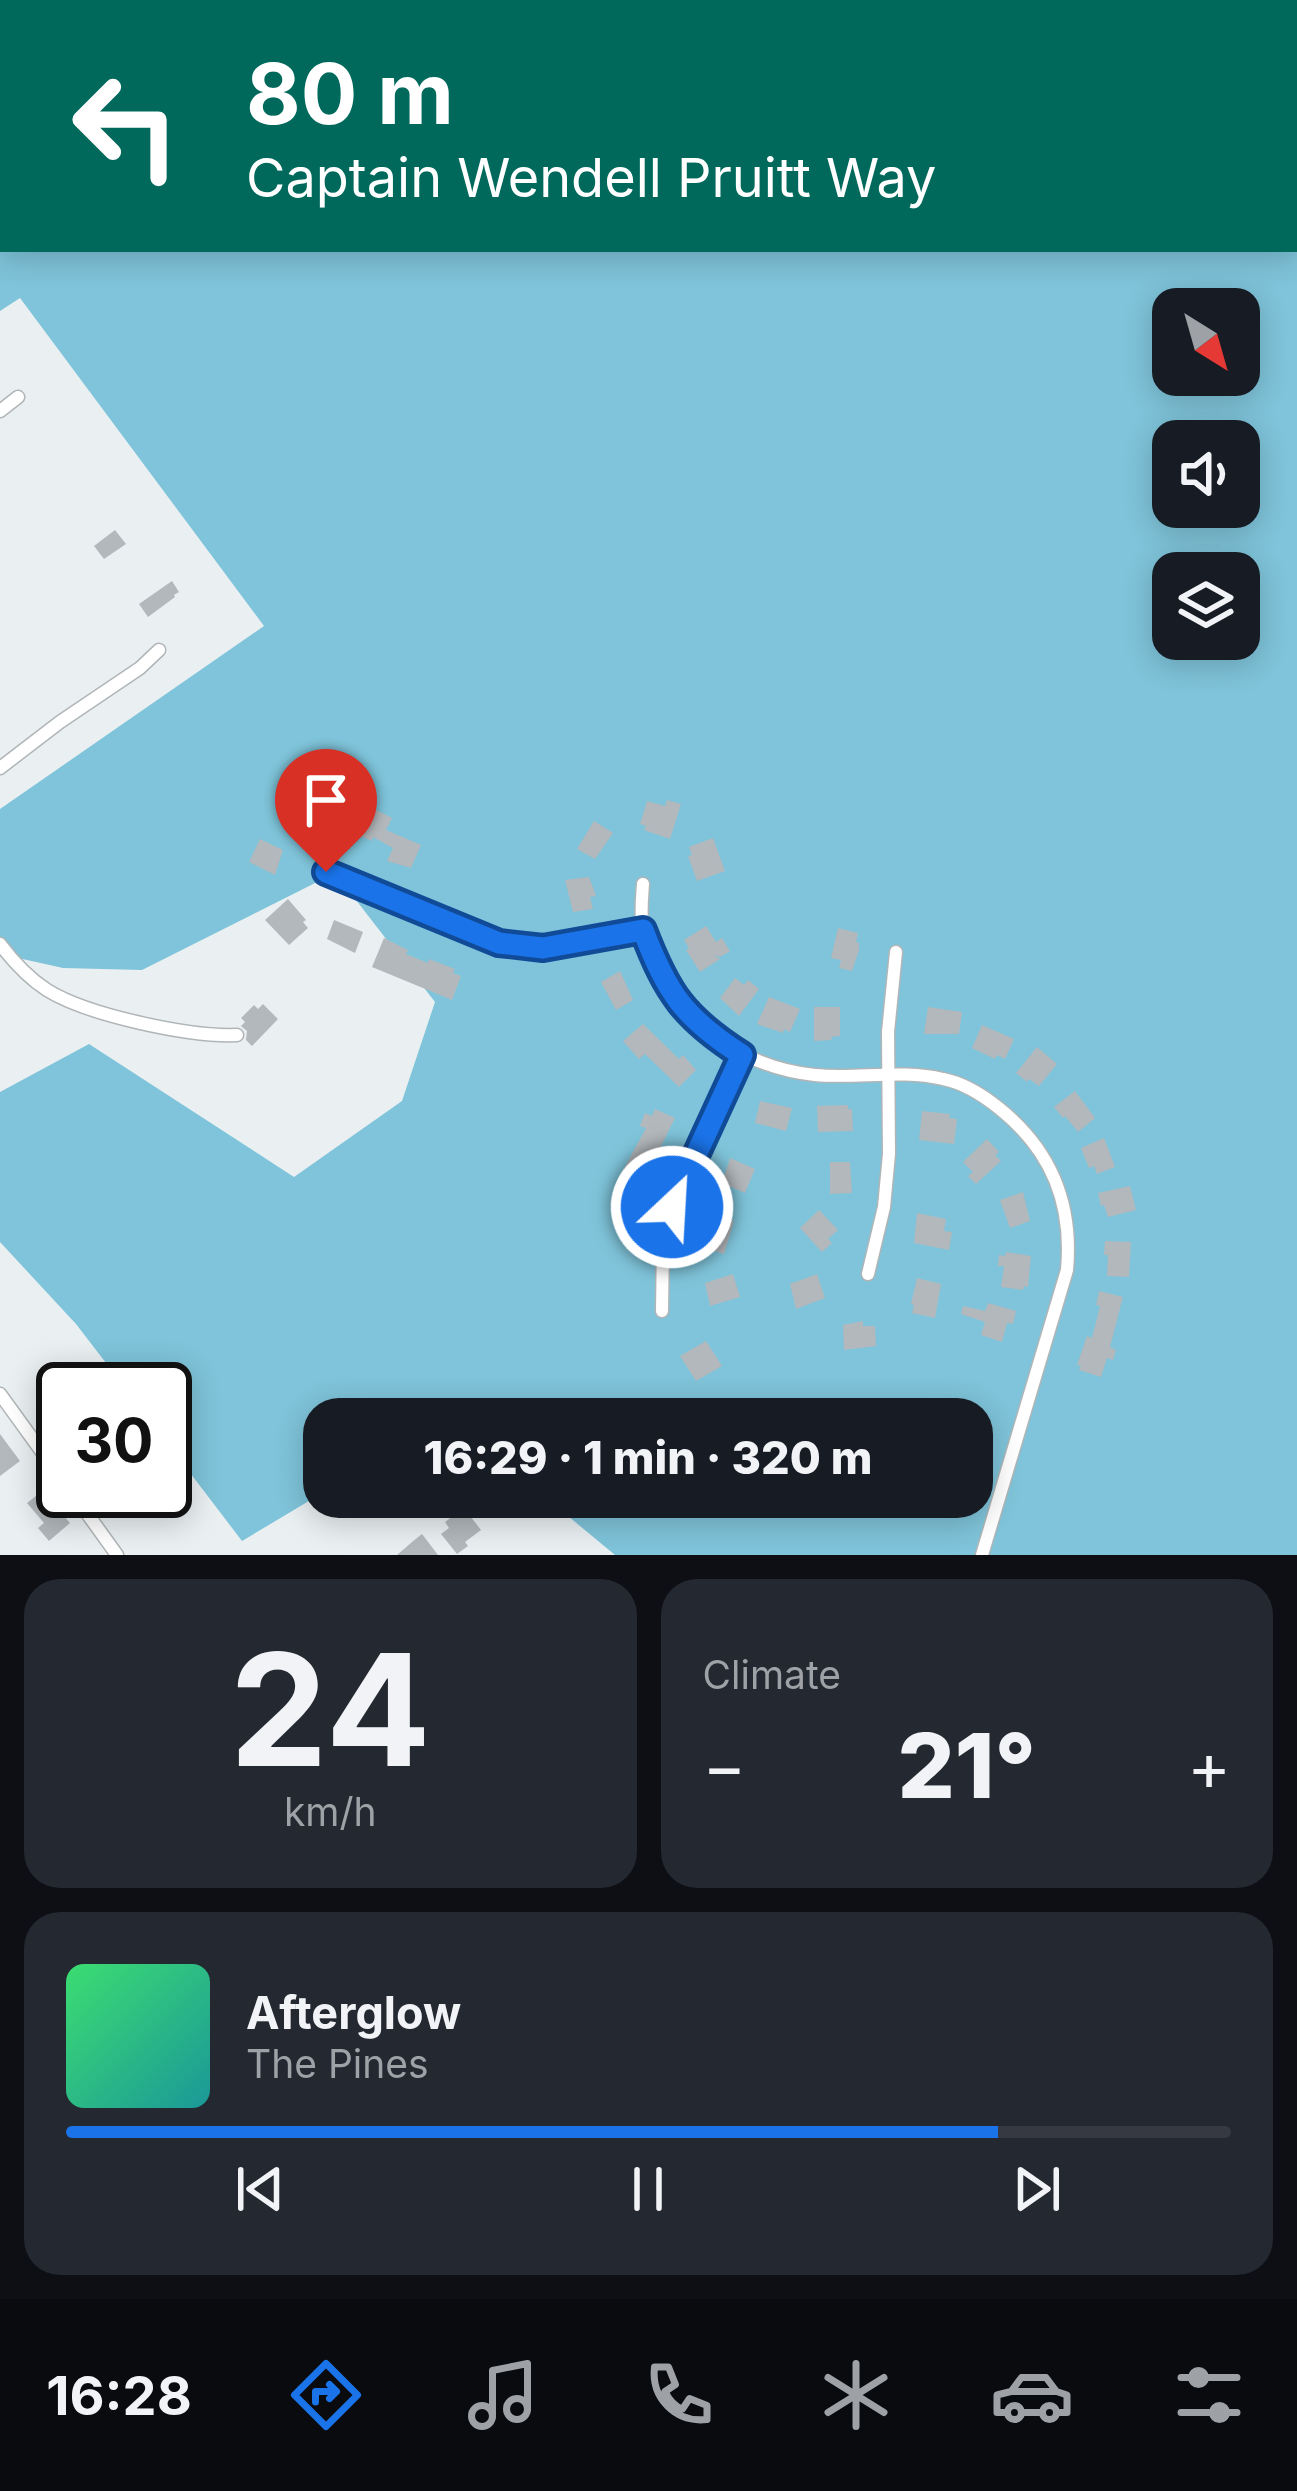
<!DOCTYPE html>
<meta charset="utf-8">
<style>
:root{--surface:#171b24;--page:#242831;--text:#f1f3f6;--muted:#9ea1a6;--line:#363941;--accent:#1a73e8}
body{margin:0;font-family:Inter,sans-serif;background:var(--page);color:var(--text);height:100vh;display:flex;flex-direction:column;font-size:45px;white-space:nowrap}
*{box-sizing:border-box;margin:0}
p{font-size:39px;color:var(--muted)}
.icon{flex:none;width:66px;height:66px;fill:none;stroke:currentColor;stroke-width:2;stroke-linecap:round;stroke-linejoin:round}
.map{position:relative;height:1555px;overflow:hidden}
.details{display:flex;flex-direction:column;gap:24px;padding:24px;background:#0d0f14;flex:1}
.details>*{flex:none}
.hud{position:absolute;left:0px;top:0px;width:1299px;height:252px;box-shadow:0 6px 30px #0003;background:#00695c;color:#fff;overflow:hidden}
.needle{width:78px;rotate:143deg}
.tools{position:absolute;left:1152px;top:288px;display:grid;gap:24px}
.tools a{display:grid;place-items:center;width:108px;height:108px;border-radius:24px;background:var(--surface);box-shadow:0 6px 30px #0003;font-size:60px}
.speed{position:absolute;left:36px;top:1362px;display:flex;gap:24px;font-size:60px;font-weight:700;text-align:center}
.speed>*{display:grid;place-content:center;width:156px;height:156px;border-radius:50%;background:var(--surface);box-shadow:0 6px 30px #0003;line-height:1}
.speed .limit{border:6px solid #111;border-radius:18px;background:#fff;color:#111}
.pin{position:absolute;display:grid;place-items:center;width:102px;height:102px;color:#fff;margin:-123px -51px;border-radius:50% 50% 50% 0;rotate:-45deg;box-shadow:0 0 12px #0007}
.pin .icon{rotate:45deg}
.me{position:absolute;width:132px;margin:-66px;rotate:25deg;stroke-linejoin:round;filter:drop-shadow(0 0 9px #0008)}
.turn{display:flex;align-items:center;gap:42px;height:252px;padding:0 48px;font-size:54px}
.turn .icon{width:156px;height:156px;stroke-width:2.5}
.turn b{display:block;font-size:84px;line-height:102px}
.big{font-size:90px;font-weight:800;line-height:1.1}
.details .tile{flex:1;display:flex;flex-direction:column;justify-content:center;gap:18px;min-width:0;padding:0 42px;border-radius:36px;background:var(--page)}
.details .dial{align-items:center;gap:0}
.dial b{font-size:156px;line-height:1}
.song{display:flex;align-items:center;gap:36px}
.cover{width:144px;height:144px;border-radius:18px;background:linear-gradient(135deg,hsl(140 70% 55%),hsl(180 70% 35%))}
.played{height:12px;border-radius:6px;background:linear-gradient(90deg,var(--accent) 80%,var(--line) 80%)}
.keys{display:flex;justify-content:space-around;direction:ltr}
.heat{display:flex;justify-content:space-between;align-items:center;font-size:66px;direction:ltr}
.details .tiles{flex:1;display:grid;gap:24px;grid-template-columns:1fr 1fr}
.tile:last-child{grid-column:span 2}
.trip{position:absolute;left:303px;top:1398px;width:690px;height:120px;border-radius:36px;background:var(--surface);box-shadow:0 6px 30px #0003;font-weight:800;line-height:120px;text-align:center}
.tabs{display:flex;height:192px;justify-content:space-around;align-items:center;background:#090b0e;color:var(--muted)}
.tabs .icon{width:84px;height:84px}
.tabs .selected{color:var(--accent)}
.tabs b{font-size:54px;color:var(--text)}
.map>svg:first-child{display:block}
.forest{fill:#7fc4da;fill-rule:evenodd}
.building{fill:#b3b8bc}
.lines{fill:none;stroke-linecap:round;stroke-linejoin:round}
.minor-casing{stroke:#b0b6b8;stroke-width:15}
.minor{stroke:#fff;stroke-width:12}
.route-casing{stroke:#114b97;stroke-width:30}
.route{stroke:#1a73e8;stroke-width:21}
</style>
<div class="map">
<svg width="1297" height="1555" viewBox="0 0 1297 1555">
<rect width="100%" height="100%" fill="#eaf0f2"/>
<path class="forest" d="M0,0h1297v1555h-682l-70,-58h427v-78h-648v73l-82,49 -77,-101v-51h-39l-50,-65 -76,-82v-150l89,-48 205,133 108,-76 33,-99 -100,-129 -193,97 -79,-2 -63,-14v-145l264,-183 -244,-328 -20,13zM3,3h1293v246h-1293zM1173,309h66v66h-66zM1173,441h66v66h-66zM1173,573h66v66h-66z"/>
<g class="building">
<polygon points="115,530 126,544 104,559 94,546"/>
<polygon points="172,581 179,592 174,595 175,597 148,617 139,604"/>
<polygon points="325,796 333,817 302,826 295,808"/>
<polygon points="667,800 681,804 670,839 644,830 646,826 640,824 647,801 665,806"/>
<polygon points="361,802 392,818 386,830 421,845 411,868 387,861 393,848 373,837 372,841 347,830"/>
<polygon points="594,821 613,833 595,859 577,849"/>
<polygon points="713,838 725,871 697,881 688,856 692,855 689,847"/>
<polygon points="260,839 283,850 275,875 249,862"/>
<polygon points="589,877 596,896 590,897 593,909 573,912 565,880"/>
<polygon points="288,899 306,920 303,922 308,928 289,945 265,920"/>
<polygon points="334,920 363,932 355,953 327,939"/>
<polygon points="706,926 716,942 722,938 730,951 720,957 714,955 720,959 700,972 686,950 689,948 684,940"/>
<polygon points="838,928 858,933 856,942 859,943 859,950 852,971 839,968 841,960 831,958"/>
<polygon points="384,938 408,950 406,954 428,963 429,959 455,969 453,973 461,976 452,1000 372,967"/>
<polygon points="620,971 633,1000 616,1010 601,982"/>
<polygon points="735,978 744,985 748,980 759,989 739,1016 720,998"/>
<polygon points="769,997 800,1009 790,1032 784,1029 783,1033 757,1024"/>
<polygon points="263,1004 278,1019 252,1046 246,1040 247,1031 241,1026 245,1022 241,1018 254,1005 258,1009"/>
<polygon points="814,1007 840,1007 840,1036 831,1037 832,1040 814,1041"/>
<polygon points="928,1007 962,1012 959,1034 924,1034"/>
<polygon points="643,1024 679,1059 683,1055 696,1070 679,1087 645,1054 639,1059 623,1041"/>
<polygon points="982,1025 1014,1039 1005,1059 997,1055 995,1059 972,1048"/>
<polygon points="1037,1047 1057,1064 1039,1086 1029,1079 1027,1082 1016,1073"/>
<polygon points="1075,1091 1095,1118 1078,1132 1065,1116 1063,1118 1054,1107"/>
<polygon points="760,1101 792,1108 786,1131 755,1123"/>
<polygon points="848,1105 848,1109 852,1109 853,1131 818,1132 817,1106"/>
<polygon points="655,1109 675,1118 653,1162 656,1164 651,1175 649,1174 644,1185 621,1174 646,1128 640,1126 645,1113 652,1116"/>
<polygon points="922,1111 950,1114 949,1118 957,1119 954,1144 919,1140"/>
<polygon points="1104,1138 1115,1167 1097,1174 1094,1166 1089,1168 1081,1148"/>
<polygon points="987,1139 999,1152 995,1155 1001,1161 976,1184 968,1176 973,1172 963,1162"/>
<polygon points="730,1158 755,1169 745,1193 722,1183"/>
<polygon points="830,1162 850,1162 852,1193 830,1194"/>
<polygon points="1130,1186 1136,1210 1108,1217 1104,1205 1101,1206 1098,1193"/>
<polygon points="1023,1192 1030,1221 1010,1228 1000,1200"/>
<polygon points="819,1210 838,1230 828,1239 832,1243 822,1252 800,1228"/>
<polygon points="708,1213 734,1221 724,1254 703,1247 704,1241 701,1240"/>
<polygon points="917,1213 946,1219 944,1231 952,1232 949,1250 914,1243"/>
<polygon points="1105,1241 1131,1242 1129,1277 1107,1276 1108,1255 1104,1255"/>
<polygon points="1006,1252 1031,1256 1028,1287 1024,1286 1023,1290 1001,1287 1004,1266 998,1266 999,1255 1005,1256"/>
<polygon points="733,1274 740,1297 710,1306 705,1283"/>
<polygon points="817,1274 825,1298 796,1309 790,1284"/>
<polygon points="917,1278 941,1284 935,1318 912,1313 914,1305 911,1304"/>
<polygon points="1099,1291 1123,1297 1110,1347 1116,1350 1113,1360 1107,1358 1101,1377 1079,1370 1081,1366 1077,1365 1087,1336 1092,1338 1100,1306 1096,1305"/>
<polygon points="988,1303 1016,1311 1013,1324 1007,1323 1002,1342 981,1335 985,1322 961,1314 963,1306 985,1311"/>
<polygon points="863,1321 863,1326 875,1326 876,1346 844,1350 843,1325"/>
<polygon points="706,1341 722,1366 696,1381 680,1356"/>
<polygon points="0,1434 20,1461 0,1476"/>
<polygon points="42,1491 70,1523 49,1541 38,1528 44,1523 27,1503"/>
<polygon points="464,1508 481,1530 465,1542 468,1546 457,1554 441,1534 449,1528 445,1522"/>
<polygon points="422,1534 438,1555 397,1555 412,1542"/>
</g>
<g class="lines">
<defs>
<g id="minor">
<polyline points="0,411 18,397"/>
<polyline points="0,768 60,722 140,668 159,650"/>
<polyline points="326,872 499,943 543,948 643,930"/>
<path d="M643,884c-1,15 -3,31 0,46 18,81 92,137 172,145 43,4 86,-6 128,4 21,4 41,17 57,30 52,42 73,95 67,161l-85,285"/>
<path d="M0,944c12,16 30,35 47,46 40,25 142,47 190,45"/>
<polyline points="868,1274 884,1207 889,1154 888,1032 896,952"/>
<polyline points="662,1311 663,1242 672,1207 742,1055"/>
<polyline points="0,1394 63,1481"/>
<polyline points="71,1491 117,1555"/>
</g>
</defs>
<use href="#minor" class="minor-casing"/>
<use href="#minor" class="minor"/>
</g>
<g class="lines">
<defs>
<path id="route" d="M326,872l173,71 44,5 100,-18c24,63 41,88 99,125l-70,152"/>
</defs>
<use href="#route" class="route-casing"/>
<use href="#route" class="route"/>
</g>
</svg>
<div class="tools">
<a><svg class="needle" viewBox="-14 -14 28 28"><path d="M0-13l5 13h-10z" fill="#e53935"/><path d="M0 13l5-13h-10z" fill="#9ea1a6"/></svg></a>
<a><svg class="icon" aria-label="sound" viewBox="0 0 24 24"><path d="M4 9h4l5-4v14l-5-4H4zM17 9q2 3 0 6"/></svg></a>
<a><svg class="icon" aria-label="layers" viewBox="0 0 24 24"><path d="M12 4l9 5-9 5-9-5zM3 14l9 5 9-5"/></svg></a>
</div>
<div class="speed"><div class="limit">30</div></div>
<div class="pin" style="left:326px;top:872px;background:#d93025"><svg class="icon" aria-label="arrive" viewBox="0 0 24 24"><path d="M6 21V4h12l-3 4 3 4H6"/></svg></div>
<svg class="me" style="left:672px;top:1207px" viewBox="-20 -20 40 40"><circle r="17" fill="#1a73e8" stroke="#fff" stroke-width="3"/><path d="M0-11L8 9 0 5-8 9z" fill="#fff"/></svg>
<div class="trip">16:29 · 1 min · 320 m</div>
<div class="hud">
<div class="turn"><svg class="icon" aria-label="left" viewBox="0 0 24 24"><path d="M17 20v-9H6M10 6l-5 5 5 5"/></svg><div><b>80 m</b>Captain Wendell Pruitt Way</div></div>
</div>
</div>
<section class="details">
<div class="tiles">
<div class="tile dial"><b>24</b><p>km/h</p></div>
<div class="tile"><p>Climate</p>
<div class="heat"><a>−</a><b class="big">21°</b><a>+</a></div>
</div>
<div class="tile">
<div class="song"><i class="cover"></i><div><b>Afterglow</b><p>The Pines</p></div></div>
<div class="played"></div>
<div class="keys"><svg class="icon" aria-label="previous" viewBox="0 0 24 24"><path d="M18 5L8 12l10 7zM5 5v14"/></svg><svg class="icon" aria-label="pause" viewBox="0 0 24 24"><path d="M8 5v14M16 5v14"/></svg><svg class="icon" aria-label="next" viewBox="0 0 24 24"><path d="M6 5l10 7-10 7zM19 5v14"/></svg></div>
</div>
</div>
</section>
<nav class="tabs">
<b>16:28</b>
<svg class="icon selected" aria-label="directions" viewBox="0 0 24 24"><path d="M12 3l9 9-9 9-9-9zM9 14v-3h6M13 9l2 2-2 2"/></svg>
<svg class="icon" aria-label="music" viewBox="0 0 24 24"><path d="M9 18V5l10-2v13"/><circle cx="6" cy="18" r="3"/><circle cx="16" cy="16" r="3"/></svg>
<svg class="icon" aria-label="phone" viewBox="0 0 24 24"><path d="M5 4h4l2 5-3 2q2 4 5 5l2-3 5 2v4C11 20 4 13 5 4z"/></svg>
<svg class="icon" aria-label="climate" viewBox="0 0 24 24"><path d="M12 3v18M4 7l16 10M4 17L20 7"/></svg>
<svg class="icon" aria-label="car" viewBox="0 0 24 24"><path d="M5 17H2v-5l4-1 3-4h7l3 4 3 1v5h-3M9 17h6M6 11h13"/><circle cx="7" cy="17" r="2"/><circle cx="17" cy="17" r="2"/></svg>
<svg class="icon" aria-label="filters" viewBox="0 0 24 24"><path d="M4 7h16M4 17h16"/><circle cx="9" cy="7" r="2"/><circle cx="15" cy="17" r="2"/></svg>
</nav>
